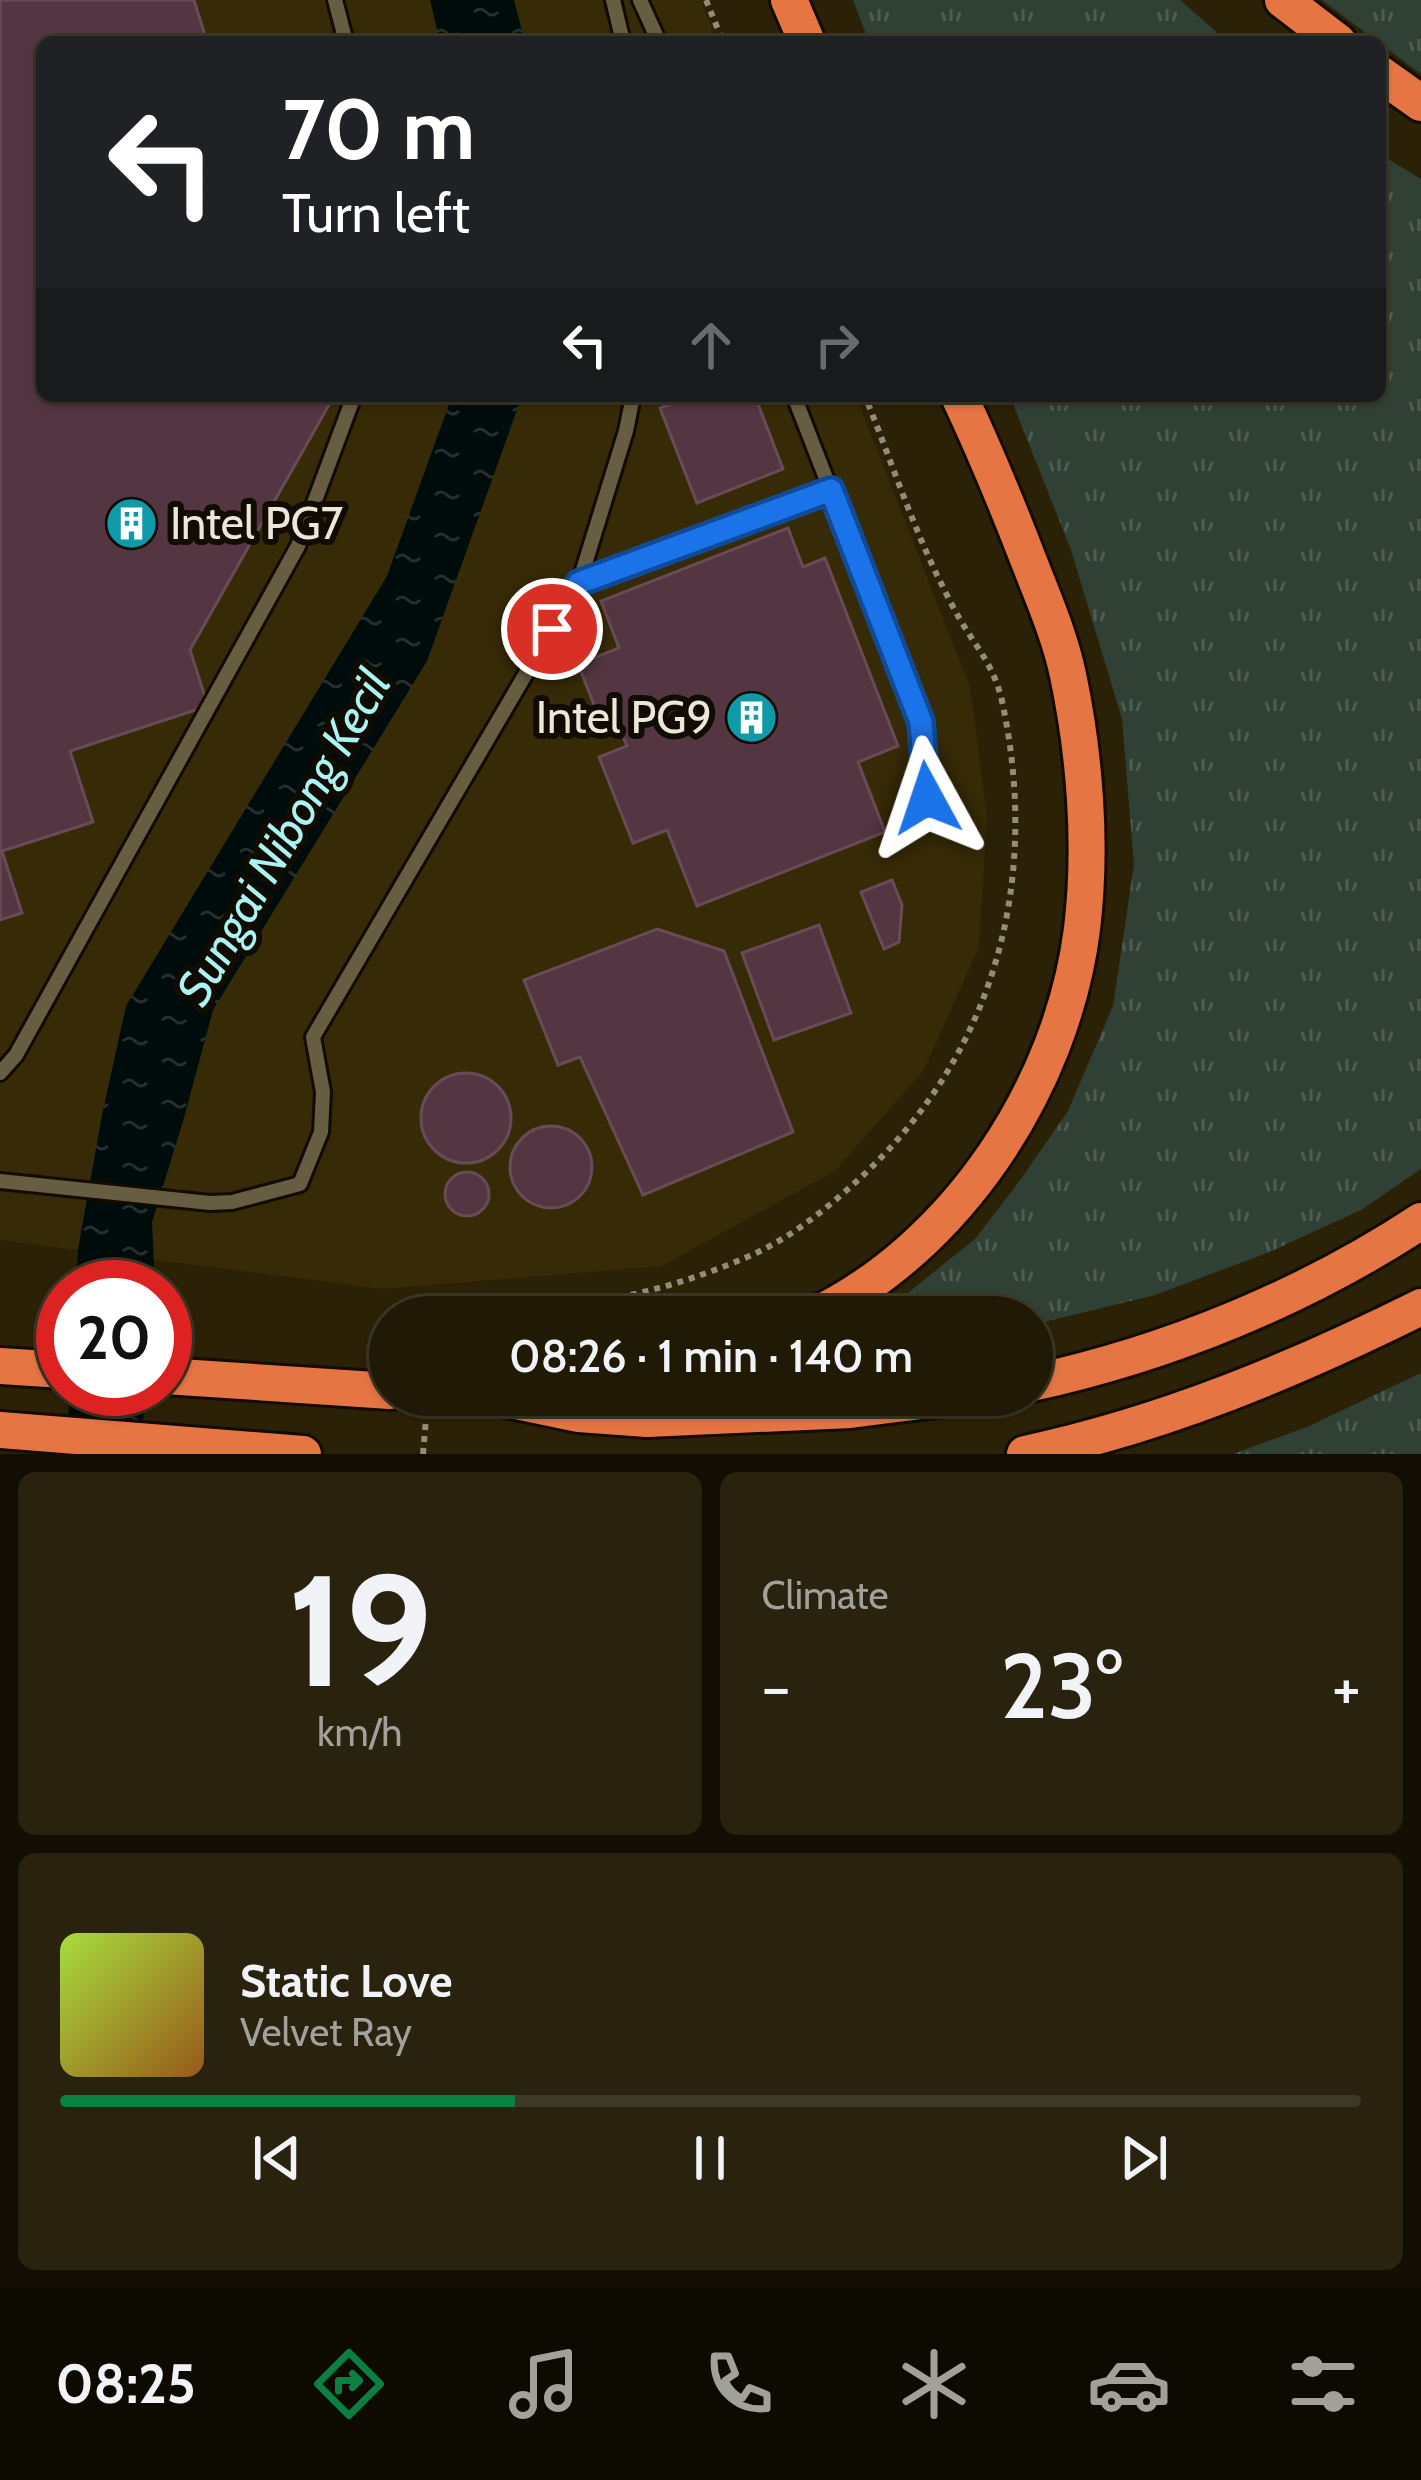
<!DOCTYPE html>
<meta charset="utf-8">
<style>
:root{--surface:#201905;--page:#28220f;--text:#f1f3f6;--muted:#a2a09a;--line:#3d3827;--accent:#0b8043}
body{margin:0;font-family:Cabin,sans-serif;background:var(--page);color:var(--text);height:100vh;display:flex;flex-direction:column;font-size:45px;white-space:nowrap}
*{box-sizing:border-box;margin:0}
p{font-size:39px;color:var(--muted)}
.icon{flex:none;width:66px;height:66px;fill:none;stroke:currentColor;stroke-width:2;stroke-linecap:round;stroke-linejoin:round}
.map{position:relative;height:1454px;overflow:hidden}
.details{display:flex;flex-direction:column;gap:18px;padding:18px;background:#120e03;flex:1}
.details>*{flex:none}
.top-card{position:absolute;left:36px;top:36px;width:1350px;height:366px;border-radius:18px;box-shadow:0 3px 9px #0004,0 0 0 3px var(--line);background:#202124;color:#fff;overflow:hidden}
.speed{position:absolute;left:36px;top:1260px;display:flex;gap:24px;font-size:60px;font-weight:700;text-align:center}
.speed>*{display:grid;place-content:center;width:156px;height:156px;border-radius:50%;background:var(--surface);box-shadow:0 3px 9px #0004,0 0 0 3px var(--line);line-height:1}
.speed .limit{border:18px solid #d22;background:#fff;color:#111}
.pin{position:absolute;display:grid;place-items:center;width:102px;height:102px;color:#fff;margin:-51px;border:6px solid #fff;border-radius:50%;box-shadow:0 3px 12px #0007}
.me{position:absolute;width:132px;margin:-66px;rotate:355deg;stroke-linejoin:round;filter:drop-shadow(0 0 9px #0008)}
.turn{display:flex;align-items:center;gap:42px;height:252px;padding:0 48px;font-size:54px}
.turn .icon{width:156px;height:156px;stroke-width:2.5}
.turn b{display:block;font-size:84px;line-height:102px}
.lanes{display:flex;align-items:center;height:114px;padding:0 48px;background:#0003;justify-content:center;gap:60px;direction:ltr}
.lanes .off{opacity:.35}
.big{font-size:90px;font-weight:600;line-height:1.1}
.details .tile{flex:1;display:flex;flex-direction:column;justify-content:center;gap:18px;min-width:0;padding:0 42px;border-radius:18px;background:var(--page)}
.details .dial{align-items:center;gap:0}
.dial b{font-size:156px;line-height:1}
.song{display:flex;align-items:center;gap:36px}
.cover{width:144px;height:144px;border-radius:18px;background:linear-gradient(135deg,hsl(80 70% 55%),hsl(30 70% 35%))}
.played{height:12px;border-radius:6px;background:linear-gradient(90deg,var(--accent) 35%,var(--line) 35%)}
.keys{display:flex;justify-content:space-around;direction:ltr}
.heat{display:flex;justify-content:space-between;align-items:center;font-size:66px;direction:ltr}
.details .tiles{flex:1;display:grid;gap:18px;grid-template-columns:1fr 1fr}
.tile:last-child{grid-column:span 2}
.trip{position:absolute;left:369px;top:1296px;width:684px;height:120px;border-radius:60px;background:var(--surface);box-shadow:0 3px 9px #0004,0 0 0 3px var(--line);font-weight:600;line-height:120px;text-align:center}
.dock{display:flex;height:192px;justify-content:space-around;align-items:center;background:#0d0a02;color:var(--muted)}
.dock .icon{width:84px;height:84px}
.dock .on{color:var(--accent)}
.dock b{font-size:54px;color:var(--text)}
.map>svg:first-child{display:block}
.built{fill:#372a06}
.grass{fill:url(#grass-tufts)}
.water{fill:url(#water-ripples)}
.building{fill:#533642;stroke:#694b57;stroke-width:3}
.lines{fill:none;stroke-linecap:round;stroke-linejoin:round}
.lane-casing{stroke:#130a00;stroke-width:20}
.highway-casing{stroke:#130a00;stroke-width:42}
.path{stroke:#948c78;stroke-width:6;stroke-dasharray:6 6;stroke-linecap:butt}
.lane{stroke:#675d41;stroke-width:14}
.highway{stroke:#e57644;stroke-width:36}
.route-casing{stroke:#114b97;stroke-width:30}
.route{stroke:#1a73e8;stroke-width:21}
.labels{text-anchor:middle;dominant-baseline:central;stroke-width:12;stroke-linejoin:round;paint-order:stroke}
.poi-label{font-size:45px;fill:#ede7d8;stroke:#100c03;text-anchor:start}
.water-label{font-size:48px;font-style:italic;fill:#abf4f4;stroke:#100c03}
</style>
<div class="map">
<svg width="1421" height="1454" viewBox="0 0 1421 1454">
<defs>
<pattern id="grass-tufts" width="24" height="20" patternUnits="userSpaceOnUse" patternTransform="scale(3)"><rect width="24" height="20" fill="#314035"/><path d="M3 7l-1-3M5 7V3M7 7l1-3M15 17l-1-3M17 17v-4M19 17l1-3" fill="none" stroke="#4f5c52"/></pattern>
<pattern id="water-ripples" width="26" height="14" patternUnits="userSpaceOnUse" patternTransform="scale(3)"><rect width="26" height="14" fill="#000b0c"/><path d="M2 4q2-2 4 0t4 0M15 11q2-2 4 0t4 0" fill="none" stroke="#262f2f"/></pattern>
</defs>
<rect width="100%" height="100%" fill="#2b2107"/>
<polygon class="built" points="0,0 701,0 717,42 42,42 42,396 856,396 970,687 987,816 979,947 924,1070 835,1171 662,1266 382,1289 0,1240"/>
<g class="grass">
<polygon points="853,0 1180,0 1228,42 869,42"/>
<polygon points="1322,0 1421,0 1421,74"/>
<polygon points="1380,154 1421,179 1421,1169 1361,1210 1267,1253 1155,1295 1032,1325 1032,1317 878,1317 975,1239 1021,1179 1068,1111 1113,1006 1134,865 1122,719 1071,550 1010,396 1380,396"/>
<polygon points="1421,1373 1421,1454 1233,1454 1307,1427"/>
</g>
<g class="water">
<polygon points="430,0 514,0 525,42 440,42"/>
<polygon points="452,396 522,396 427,661 213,1010 184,1118 152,1222 155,1287 76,1287 78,1249 102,1115 126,1006 387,576"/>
<polygon points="70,1389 148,1389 138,1454 66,1454"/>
</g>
<g class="building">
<polygon points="0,0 194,0 207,42 42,42 42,396 334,396 190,650 208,706 70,751 93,822 2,851 22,913 0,920"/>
<polygon points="692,396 755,396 783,469 697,503 660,408"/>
<polygon points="788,528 803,567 825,558 898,746 858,762 885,832 697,906 667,830 633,843 599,757 627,746 614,715 600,720 578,664 619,648 601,601"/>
<polygon points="892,880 902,905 899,942 884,949 861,892"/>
<polygon points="819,925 851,1013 774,1040 742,953"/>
<polygon points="657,929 724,951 793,1132 643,1195 580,1057 558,1065 524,980"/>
<circle cx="466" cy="1118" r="45"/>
<circle cx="551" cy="1167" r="41"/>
<circle cx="467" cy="1194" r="22"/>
</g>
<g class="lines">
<defs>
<g id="lane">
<polyline points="335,0 346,42"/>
<polyline points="613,0 623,42"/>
<polyline points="640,0 659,42"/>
<polyline points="794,396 921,722 927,798"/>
<polyline points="579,583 831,490"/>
<polyline points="0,1073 16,1055 298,546 354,396"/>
<polyline points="0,1181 210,1203 232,1202 300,1184 321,1132 323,1092 313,1037 579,583 626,431 633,396"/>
</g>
<g id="highway">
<polyline points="789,0 807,42"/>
<polyline points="1283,0 1338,42"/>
<polyline points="1380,74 1421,103"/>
<path d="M812,1317c145,-70 250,-230 270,-388 10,-83 3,-173 -14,-254 -8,-38 -24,-75 -38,-111 -22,-57 -45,-113 -71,-168"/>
<polyline points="0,1366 63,1370"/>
<polyline points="165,1376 390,1391"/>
<path d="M1032,1383c137,-30 272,-85 389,-162"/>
<polyline points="473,1395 492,1396 579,1414 647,1419 850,1410 968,1395"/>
<polyline points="0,1430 303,1454"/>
<path d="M1025,1454c140,-30 269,-84 396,-147"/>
</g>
</defs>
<use href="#lane" class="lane-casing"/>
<use href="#highway" class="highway-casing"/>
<g class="path">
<polyline points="706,0 723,42"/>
<path d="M435,1317v-7c36,-1 73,1 109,-2 71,-5 145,-25 210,-54 39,-18 72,-45 103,-73 138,-126 184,-300 145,-480 -8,-35 -24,-51 -41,-80 -9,-15 -17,-32 -25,-48 -27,-57 -47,-118 -71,-177"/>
<polyline points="423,1454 428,1395"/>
</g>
<use href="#lane" class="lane"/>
<use href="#highway" class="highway"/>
</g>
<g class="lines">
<defs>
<polyline id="route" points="552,629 579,583 831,490 921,722 927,798"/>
</defs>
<use href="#route" class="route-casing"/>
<use href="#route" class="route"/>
</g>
<defs>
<symbol id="building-disc" viewBox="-11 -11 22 22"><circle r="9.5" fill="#0f9aa8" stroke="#100c03"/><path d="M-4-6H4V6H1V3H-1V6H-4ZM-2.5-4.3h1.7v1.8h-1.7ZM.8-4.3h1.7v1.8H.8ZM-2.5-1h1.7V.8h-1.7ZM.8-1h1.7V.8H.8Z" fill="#fff"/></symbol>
</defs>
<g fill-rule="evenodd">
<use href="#building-disc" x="102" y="494" width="59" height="59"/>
<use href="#building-disc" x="722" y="688" width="59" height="59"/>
</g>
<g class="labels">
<g class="poi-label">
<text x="170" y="523">Intel PG7</text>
<text x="712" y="717" text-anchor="end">Intel PG9</text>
</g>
<g class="water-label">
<text transform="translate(283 837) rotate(-60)">Sungai Nibong Kecil</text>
</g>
</g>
</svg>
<div class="speed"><div class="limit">20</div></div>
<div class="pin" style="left:552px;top:629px;background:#d93025"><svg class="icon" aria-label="arrive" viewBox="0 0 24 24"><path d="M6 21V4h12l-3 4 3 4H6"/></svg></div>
<svg class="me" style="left:927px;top:798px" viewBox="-20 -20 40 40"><path d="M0-17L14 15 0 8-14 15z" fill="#1a73e8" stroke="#fff" stroke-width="4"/></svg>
<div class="trip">08:26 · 1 min · 140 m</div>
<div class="top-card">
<div class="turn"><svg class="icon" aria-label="left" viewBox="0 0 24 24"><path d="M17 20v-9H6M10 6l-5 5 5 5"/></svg><div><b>70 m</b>Turn left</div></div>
<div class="lanes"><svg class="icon" aria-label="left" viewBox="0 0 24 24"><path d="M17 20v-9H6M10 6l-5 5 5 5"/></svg><svg class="icon off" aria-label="ahead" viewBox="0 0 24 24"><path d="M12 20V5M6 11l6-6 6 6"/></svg><svg class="icon off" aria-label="right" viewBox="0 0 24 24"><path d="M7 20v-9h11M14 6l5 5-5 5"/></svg></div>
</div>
</div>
<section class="details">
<div class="tiles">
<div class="tile dial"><b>19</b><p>km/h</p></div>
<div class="tile"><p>Climate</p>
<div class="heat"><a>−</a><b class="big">23°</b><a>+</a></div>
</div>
<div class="tile">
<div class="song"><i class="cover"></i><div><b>Static Love</b><p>Velvet Ray</p></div></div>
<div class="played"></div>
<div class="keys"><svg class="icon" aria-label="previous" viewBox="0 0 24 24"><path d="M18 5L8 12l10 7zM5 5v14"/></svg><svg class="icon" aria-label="pause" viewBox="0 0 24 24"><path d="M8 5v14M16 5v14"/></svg><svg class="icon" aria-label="next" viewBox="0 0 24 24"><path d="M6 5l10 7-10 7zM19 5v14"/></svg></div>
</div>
</div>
</section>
<nav class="dock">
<b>08:25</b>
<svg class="icon on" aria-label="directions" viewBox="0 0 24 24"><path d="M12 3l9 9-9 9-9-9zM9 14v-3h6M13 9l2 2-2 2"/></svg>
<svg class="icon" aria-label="music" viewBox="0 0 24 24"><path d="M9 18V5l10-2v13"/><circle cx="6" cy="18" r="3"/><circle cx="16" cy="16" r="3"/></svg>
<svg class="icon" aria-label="phone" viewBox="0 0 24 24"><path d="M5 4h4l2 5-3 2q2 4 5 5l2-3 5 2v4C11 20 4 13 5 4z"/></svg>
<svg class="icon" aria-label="climate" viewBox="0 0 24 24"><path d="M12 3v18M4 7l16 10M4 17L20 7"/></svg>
<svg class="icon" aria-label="car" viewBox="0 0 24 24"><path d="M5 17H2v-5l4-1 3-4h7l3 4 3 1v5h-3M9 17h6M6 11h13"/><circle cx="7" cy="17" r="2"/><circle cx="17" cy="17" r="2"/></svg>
<svg class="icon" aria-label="filters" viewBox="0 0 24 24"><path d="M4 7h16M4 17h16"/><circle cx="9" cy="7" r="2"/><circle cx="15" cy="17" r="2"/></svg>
</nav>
